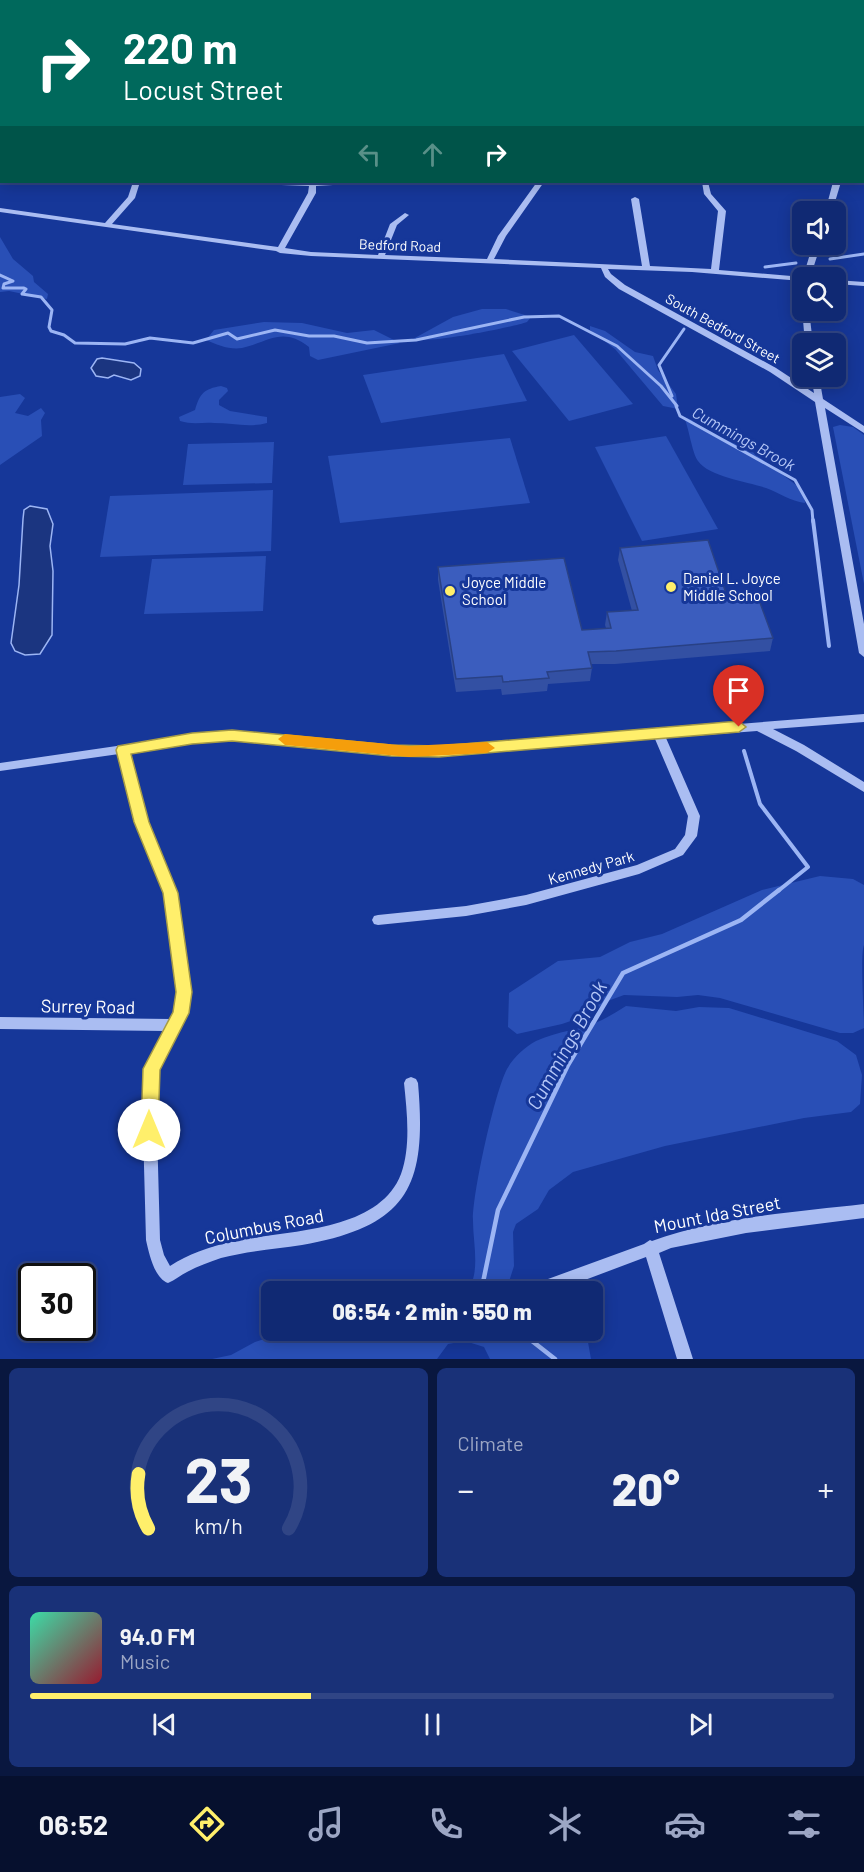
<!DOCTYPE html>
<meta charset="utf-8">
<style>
:root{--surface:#102973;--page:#193178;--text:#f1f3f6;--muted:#9ca6c4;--line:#304585;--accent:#ffef6b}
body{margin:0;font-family:Barlow,sans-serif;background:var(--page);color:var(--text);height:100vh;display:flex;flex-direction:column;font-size:22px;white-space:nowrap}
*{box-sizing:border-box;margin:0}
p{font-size:20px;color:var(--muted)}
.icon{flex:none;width:33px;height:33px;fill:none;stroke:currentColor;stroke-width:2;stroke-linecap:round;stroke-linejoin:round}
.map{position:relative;height:1359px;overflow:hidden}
.details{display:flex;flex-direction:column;gap:9px;padding:9px;background:#09173f;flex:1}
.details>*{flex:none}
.hud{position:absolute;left:0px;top:0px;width:864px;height:183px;box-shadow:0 3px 15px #0003,0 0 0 2px var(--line);background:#00695c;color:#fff;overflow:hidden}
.tools{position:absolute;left:792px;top:201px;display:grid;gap:12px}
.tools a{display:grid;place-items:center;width:54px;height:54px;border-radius:9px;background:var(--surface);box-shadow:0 3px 15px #0003,0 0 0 2px var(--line);font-size:30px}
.speed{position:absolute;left:18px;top:1263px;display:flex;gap:12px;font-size:30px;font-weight:700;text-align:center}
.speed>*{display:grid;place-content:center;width:78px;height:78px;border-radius:50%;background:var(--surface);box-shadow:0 3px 15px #0003,0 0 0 2px var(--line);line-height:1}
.speed .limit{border:3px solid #111;border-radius:9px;background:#fff;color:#111}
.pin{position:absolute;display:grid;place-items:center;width:51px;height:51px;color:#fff;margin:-62px -26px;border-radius:50% 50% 50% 0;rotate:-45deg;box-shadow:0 0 6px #0007}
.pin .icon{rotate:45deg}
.me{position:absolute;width:66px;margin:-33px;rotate:0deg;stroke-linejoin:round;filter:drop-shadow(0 0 4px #0008)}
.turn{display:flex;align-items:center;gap:21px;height:126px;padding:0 24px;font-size:27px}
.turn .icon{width:78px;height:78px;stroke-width:2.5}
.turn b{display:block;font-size:42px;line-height:51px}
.lanes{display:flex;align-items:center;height:57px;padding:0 24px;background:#0003;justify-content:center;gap:30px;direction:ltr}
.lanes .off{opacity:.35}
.big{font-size:45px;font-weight:800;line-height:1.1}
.details .widget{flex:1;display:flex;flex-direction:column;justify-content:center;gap:9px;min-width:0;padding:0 21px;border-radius:9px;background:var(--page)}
.details .dial{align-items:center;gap:0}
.dial svg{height:156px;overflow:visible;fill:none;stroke:var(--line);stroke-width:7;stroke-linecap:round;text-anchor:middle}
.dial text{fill:var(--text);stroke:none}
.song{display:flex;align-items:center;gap:18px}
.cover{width:72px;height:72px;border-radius:9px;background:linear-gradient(135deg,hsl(160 70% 55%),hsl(350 70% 35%))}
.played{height:6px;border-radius:3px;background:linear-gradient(90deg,var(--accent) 35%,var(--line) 35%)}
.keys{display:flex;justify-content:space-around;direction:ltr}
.heat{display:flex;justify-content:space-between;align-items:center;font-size:33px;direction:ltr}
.details .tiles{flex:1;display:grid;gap:9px;grid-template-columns:1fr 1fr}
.widget:last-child{grid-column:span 2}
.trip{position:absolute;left:261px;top:1281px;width:342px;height:60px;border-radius:9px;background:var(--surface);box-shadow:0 3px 15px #0003,0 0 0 2px var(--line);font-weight:800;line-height:60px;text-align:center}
.tabs{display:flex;height:96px;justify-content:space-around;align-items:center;background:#06102e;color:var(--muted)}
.tabs .icon{width:42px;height:42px}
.tabs .selected{color:var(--accent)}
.tabs b{font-size:27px;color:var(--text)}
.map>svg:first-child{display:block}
.green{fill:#294fb6}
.water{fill:#1b3580;stroke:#9cb5f4;stroke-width:1.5}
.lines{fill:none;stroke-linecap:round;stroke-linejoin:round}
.stream-far2{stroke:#9cb5f4;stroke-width:3}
.stream-far1{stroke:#9cb5f4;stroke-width:4}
.stream{stroke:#9cb5f4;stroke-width:4.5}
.minor{fill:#aabdf2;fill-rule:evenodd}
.wall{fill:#3350a3}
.building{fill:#3b5dbe;stroke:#294185;stroke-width:1.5}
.route{fill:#ffef6b;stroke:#a69b46;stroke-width:1.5}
.slow{fill:#f59e0b}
.poi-dot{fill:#ffef6b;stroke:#163799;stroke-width:2}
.labels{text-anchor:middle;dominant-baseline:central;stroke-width:6;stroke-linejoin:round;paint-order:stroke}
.far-street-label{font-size:14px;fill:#fff;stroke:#163799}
.poi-label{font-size:15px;fill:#fff;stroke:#163799;text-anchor:start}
.street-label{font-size:15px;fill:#fff;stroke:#163799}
.water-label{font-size:16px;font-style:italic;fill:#b6c8f8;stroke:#163799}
.near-street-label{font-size:18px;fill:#fff;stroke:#163799}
.near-water-label{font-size:20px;font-style:italic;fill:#b6c8f8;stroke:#163799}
</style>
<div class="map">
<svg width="864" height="1359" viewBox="0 0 864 1359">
<rect width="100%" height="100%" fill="#163799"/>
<g class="green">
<polygon points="0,237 13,259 33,276 34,282 48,294 47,299 9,291 0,292"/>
<path d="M482,309h24l25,8 -4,5c-17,6 -100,22 -114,17l40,-22z"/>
<path d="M264,322l38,1 45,10 27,-3 26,13 -82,17 -8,-4 -1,-9c-27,-21 -40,-5 -67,1 -12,2 -25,-3 -36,-8l8,-10z"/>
<polygon points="590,326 605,331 635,352 653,356 658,370 676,394 678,409 663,406 615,349 590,330"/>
<polygon points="574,335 633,404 569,421 512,351"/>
<polygon points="504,354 527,401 381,423 363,375"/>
<path d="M221,386l6,2 1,3 -9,9v5l11,6 37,6v6c-19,5 -34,0 -53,0 -12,-1 -21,2 -34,-2l-1,-4 16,-7c5,-17 9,-21 26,-24z"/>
<polygon points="20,394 25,398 15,413 28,416 41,408 45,413 41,420 42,436 0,465 0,397"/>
<path d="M684,417l8,3 15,12 43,18 50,38 4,4 1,11c-15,-2 -25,-10 -39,-15 -17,-6 -57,-11 -68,-27 -6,-8 -9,-33 -14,-44z"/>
<polygon points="840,425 853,427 864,435 864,584 833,427"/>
<polygon points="666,436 718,529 642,541 595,447"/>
<polygon points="510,438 530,503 340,523 328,456"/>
<polygon points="274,442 272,483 183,485 188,444"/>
<polygon points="273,490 271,551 100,557 110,496"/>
<polygon points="266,556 263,611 144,614 152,559"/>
<path d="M820,876l33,3 11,6v60c-4,9 0,68 0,83l-11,5h-13l-120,-35 -22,-3 -21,2 -53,-2 -19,7 -14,12 -29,10 -45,10 -9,-7 1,-34 49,-32 42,-4 30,-15 32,-8 100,-44z"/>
<path d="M626,1006l50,5 23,-4 30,1 108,33 19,14 6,20 -2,29 -9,8 -47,6 -139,28 -92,26 -24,18 -11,19 -22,15 -3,8 1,34 -8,25h-39c14,-18 6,-47 6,-70 -1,-26 22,-130 34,-152 6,-11 18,-22 29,-28 21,-10 46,-11 66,-21 8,-4 16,-9 24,-14z"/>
<polygon points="289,1331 586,1331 591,1359 490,1359 484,1347 465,1341 448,1344 437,1359 212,1359 231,1355 255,1342"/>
</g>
<g class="water">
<polygon points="102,358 134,363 141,369 140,376 131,380 114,375 108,378 96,376 91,368 97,359"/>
<polygon points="30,506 47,509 53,524 50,546 53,571 52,635 40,654 25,655 15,651 11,643 19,585 23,519 24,510"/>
</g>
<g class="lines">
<g class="stream-far2">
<polyline points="830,259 864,254"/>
<polyline points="765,267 796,263"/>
<polyline points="0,275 13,281 4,284 3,288 24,288 26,289 22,294 41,297 52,310 49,327 51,331 64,335 75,343 125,344 150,338 193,343 228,333 237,339 275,330 309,336 334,336 367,343 416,340 524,317 559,316 617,346 661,386 677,406"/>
<polyline points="672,396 659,365 684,329"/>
<polyline points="676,406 680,416 795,480 812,510 813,522"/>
</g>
<g class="stream-far1">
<polyline points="813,520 829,646"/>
<polyline points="744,751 760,804 808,867 778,891"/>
</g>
<g class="stream">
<polyline points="481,1292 498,1210 568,1065 623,973 741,920 779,890"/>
<polyline points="518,1330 555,1359"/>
</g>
<g class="minor">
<polygon points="636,0 662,2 638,2"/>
<polygon points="754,0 775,0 773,2 749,2"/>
<polygon points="823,0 829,0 830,2 824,2"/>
<rect x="0" y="38" width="2" height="4"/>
<polygon points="862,38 864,39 864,44 862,43"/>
<polygon points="862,70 864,70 864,79 862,80"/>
<polygon points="133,182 140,182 135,198 112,224 278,247 308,193 309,186 254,184 251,182 353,182 350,184 316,186 316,193 285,248 311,252 378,255 390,224 405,213 409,215 397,225 385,255 487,259 498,236 537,182 544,182 506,236 494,259 642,266 631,199 635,197 639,199 650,266 711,269 718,211 704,194 702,182 708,182 711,194 726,211 719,270 803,277 813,244 821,244 810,278 802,278 802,281 692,272 608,269 611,274 625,285 776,368 814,393 811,376 819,376 823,399 864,426 864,433 825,408 864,624 864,657 859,653 815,402 770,372 619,289 605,277 601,268 311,256 280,253 276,251 0,212 0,208 105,223 128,197"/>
<polygon points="833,182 841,182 832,212 825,212"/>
<polygon points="836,280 864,282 864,286 836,284"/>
<polygon points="802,308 802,310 809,310 813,344 805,344"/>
<path d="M864,714v8l-91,7 31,16 60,37v10l-68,-41 -39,-20 -91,7 34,78 -3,20 -14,19 -44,19 -113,31 -60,11 -88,9 -4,-1 -2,-4 2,-4 4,-1 88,-9 60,-11 111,-30 38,-16 10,-14 3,-19 -33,-77 -216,17 -48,-1 -159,-15 -40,3 -63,9 19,70 29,71 13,99 -3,21 -29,57 -2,22 4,148 4,15 6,11c18,-12 39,-19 60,-24 52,-12 148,-8 171,-68 10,-28 6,-62 3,-91l2,-4 5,-2 5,2 2,4c9,103 -9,143 -116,162 -27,4 -54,6 -81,13 -11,4 -23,8 -34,14 -6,3 -12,8 -19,11 -14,-5 -19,-30 -22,-43l-4,-148 3,-23 20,-38 -165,-2v-12l171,2 4,-7 3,-20 -13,-99 -29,-71 -17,-68 -119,17v-8l192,-28 40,-3 159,15 48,1 215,-17 4,-2 4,1z"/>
<path d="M864,1204v14l-118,15 -75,15 -12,5 34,106h-16l-31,-102 -93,35 -10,-1 -2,-5 2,-5 5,-2 96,-35 6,-4 2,1c64,-24 144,-29 212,-37z"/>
</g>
</g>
<polygon class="wall" points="620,548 729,602 773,638 770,651 615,664 591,664 592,668 590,681 548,684 547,691 502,695 501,689 456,692 438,580 438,567 582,630 606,628 605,625 607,612 632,611 618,560"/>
<polygon class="building" points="708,540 729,602 759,600 773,638 616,651 588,652 592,668 547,672 549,678 503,682 502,676 456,679 438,567 564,558 582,630 611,628 607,612 638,610 620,548"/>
<polygon class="route" points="739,721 746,727 739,732 439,757 391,756 232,741 192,744 131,754 149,822 178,893 192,992 189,1013 160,1070 158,1130 156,1136 149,1139 143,1136 141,1130 143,1069 173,1012 176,992 163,893 134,822 116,750 118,746 192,733 232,730 391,745 439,746"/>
<polygon class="slow" points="285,734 409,746 487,742 495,748 487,753 409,757 285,745 278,739"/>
<g class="poi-dot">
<circle cx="671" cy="587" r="6"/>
<circle cx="450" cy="591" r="6"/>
</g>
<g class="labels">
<g class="far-street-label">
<text transform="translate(400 245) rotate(2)">Bedford Road</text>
<text transform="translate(723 328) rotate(29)">South Bedford Street</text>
</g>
<g class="poi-label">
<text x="683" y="578">Daniel L. Joyce<tspan x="683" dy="17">Middle School</tspan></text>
<text x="462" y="582">Joyce Middle<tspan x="462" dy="17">School</tspan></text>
</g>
<g class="street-label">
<text transform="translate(591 867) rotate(-16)">Kennedy Park</text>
</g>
<g class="water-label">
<text transform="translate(744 438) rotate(29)">Cummings Brook</text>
</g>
<g class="near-street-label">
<text transform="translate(88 1006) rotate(1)">Surrey Road</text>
<text transform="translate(717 1214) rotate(-11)">Mount Ida Street</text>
<text transform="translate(264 1226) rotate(-11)">Columbus Road</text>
</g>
<g class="near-water-label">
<text transform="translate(566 1045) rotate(-61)">Cummings Brook</text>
</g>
</g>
</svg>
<div class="tools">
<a><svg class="icon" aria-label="sound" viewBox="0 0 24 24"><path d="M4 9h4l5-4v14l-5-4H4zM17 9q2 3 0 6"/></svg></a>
<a><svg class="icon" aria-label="search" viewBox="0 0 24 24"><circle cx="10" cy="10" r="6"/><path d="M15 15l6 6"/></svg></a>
<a><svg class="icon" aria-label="layers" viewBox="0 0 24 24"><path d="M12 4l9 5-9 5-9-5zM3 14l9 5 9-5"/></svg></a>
</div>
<div class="speed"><div class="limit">30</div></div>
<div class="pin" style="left:739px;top:727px;background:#d93025"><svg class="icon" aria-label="arrive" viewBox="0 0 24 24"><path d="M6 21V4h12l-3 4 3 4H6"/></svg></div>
<svg class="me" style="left:149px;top:1130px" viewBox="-20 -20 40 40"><circle r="19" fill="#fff"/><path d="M0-13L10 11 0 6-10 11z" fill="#ffef6b"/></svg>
<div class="trip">06:54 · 2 min · 550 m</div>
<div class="hud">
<div class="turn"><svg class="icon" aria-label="right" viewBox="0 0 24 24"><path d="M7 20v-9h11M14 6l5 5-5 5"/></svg><div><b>220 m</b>Locust Street</div></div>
<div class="lanes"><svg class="icon off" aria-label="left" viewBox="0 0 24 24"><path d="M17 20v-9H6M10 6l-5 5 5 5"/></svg><svg class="icon off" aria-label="ahead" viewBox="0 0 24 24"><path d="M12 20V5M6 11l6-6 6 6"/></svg><svg class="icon" aria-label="right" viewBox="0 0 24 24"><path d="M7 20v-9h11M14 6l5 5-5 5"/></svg></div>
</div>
</div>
<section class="details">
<div class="tiles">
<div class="widget dial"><svg viewBox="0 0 100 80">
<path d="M14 69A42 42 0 1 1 86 69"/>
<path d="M14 69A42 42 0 0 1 9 41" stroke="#ffef6b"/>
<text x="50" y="56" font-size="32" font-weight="700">23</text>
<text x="50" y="72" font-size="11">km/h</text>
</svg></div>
<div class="widget"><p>Climate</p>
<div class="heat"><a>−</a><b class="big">20°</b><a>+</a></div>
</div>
<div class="widget">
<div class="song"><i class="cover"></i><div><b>94.0 FM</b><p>Music</p></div></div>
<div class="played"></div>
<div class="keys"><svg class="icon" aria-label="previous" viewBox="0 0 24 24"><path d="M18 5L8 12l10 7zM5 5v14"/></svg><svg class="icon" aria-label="pause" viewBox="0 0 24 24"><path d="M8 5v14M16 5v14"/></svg><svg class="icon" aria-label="next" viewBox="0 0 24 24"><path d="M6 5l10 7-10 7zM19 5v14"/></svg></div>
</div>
</div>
</section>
<nav class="tabs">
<b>06:52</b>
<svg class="icon selected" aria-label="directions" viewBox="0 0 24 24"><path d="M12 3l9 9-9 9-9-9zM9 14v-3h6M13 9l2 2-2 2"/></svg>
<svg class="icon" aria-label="music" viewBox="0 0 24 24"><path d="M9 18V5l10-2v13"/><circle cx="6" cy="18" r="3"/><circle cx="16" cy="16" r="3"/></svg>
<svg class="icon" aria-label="phone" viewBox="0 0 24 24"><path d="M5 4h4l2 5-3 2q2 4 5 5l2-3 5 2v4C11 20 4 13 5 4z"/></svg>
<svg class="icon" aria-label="climate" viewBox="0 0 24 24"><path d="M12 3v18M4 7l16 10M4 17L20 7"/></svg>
<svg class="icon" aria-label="car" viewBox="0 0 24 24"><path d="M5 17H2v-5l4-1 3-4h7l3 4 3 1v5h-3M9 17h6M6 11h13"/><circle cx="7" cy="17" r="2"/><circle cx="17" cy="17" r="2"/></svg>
<svg class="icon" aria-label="filters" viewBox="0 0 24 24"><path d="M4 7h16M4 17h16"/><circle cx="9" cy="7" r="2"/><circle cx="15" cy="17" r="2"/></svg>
</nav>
